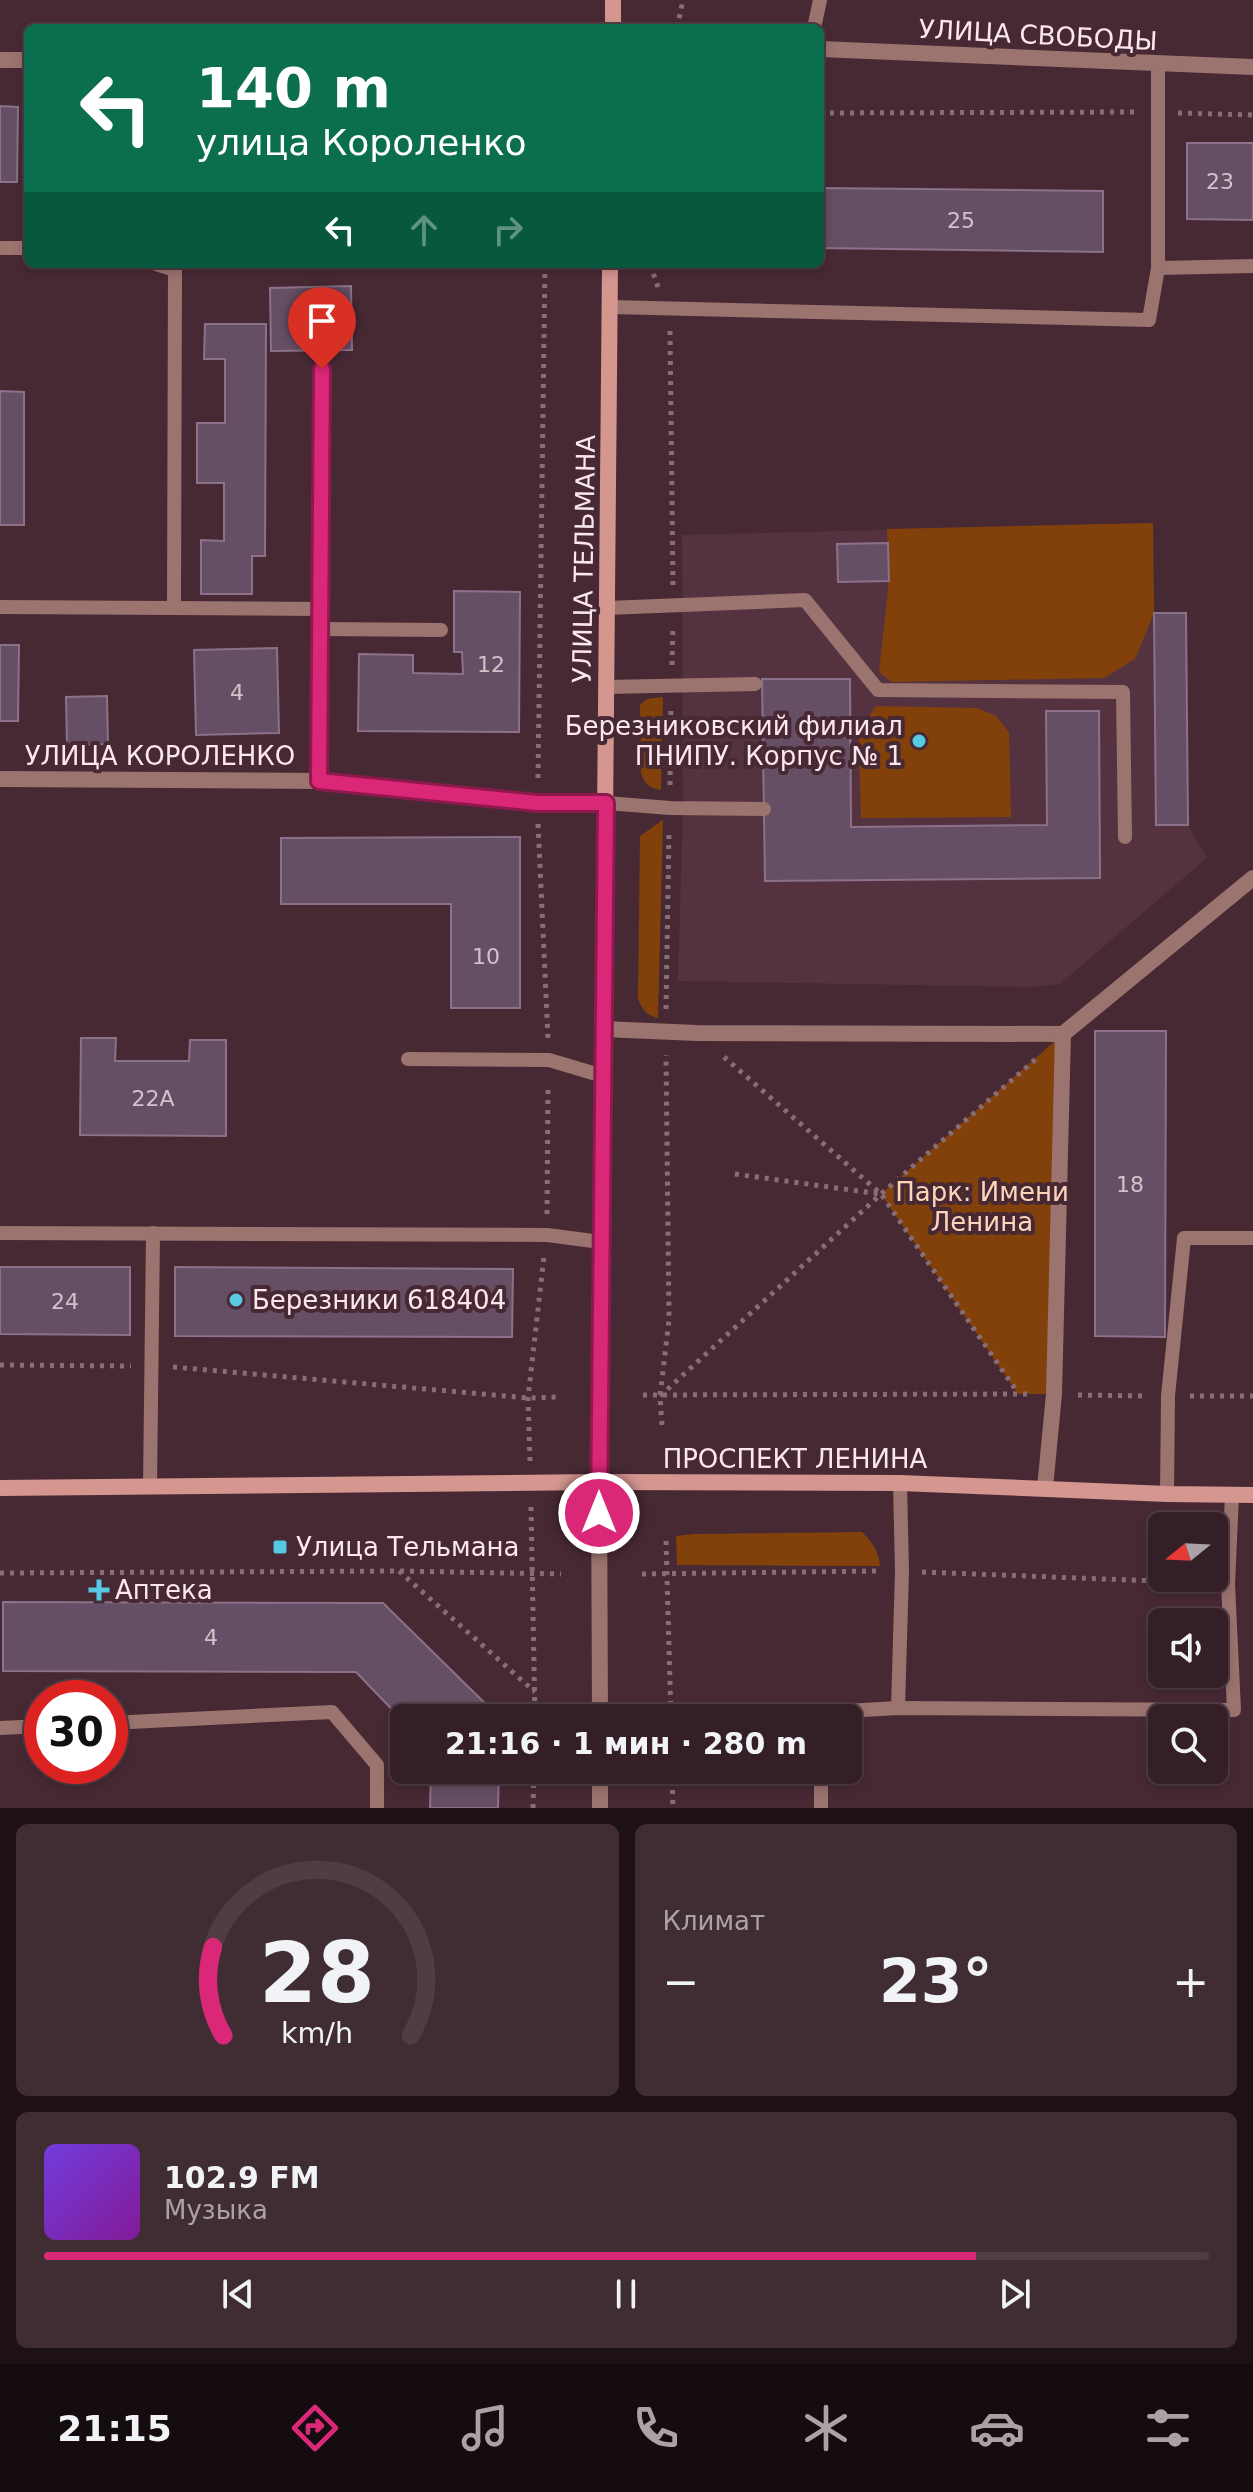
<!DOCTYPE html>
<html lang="ru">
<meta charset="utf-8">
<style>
:root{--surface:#351f27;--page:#402c33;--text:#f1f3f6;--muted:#aaa2a7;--line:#4f3d44;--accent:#db2777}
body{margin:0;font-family:"DejaVu Sans",sans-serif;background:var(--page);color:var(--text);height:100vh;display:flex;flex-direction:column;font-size:30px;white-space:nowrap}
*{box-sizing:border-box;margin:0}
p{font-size:26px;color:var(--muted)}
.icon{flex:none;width:44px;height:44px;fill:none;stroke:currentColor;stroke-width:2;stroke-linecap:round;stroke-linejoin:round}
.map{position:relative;height:1808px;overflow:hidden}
.details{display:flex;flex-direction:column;gap:16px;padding:16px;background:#1d1115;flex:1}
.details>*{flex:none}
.hud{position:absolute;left:24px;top:24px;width:800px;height:244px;border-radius:12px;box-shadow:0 4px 12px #0003,0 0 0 2px var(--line);background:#0b6e4f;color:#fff;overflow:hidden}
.needle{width:52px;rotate:252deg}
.tools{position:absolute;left:1148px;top:1512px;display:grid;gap:16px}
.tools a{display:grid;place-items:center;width:80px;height:80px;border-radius:12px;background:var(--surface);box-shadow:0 4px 12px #0003,0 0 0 2px var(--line);font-size:40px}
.speed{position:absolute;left:24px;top:1680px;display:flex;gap:16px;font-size:40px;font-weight:700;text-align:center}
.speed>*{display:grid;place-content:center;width:104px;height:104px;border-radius:50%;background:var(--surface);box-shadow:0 4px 12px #0003,0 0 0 2px var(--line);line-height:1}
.speed .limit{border:12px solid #d22;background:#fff;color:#111}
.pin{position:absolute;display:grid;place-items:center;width:68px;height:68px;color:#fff;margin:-82px -34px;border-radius:50% 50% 50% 0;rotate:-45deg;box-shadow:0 0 8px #0007}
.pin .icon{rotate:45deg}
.me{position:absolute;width:88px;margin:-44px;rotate:0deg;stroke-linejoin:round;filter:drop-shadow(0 0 6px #0008)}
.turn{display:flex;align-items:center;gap:28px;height:168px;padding:0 40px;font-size:36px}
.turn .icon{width:104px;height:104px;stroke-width:2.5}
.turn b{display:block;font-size:56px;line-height:68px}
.lanes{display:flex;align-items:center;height:76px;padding:0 40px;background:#0003;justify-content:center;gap:40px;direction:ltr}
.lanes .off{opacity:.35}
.big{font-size:60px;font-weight:600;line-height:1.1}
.details .widget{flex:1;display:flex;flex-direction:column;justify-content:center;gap:12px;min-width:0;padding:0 28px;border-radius:12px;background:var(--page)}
.details .dial{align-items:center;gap:0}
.dial svg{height:208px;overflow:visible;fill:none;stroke:var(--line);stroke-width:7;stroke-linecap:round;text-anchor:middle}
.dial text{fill:var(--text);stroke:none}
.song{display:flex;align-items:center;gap:24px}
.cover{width:96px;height:96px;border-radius:12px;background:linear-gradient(135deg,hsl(260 70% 55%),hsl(290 70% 35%))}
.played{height:8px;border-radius:4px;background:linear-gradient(90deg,var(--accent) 80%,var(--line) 80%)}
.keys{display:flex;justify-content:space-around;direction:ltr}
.heat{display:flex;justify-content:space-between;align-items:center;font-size:44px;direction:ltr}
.details .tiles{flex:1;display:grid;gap:16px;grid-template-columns:1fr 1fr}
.widget:last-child{grid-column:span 2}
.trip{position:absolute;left:390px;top:1704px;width:472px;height:80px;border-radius:12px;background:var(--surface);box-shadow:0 4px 12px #0003,0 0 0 2px var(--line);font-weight:600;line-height:80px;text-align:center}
.tab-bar{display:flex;height:128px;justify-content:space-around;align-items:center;background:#150c10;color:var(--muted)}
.tab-bar .icon{width:56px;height:56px}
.tab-bar .active{color:var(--accent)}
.tab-bar b{font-size:36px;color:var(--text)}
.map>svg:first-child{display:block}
.built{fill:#55323f}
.green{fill:#82410b}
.building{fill:#664e64;stroke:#8b728a;stroke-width:2}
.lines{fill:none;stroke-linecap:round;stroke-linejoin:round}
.path{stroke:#886d76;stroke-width:5;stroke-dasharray:4 6;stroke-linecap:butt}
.lane{stroke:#9b736f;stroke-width:14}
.street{stroke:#9b736f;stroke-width:16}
.secondary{stroke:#d59690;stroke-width:16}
.route-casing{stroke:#8e194d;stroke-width:20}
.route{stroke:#db2777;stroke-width:14}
.poi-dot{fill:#57c9e2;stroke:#472934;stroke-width:3}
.labels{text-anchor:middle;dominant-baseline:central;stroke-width:8;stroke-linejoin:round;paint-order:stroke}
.number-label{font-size:22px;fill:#d6c1cb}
.street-label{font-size:26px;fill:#fbe7ed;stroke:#472934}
.poi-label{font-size:26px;fill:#fbe7ed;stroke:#472934;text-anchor:start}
.park-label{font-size:26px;fill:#fed5bb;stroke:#472934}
</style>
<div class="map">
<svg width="1253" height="1808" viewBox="0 0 1253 1808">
<rect width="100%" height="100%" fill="#472934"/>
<polygon class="built" points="1153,523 1156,825 1188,825 1207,858 1060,984 1029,987 678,981 683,808 682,535"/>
<g class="green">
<polygon points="1153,523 1154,613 1135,659 1104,678 892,682 879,672 888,590 887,529"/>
<path d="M663,697l-2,93c-12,-2 -16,-6 -20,-17l-1,-68 7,-6z"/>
<polygon points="876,706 977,708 996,716 1009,732 1011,817 861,818 858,724 868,718"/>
<path d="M663,820l-5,198c-11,-2 -16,-9 -20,-19l2,-163z"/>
<polygon points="1063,1034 1054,1394 1018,1394 881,1194"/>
<path d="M862,1532c10,10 17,19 18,34l-203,-1 -1,-29 19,-2z"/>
</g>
<g class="building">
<polygon points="0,106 18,107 17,182 0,182"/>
<polygon points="1187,143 1253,143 1253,220 1187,219"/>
<polygon points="820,188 1103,191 1103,252 820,248"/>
<polygon points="351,286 352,350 271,351 270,288"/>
<polygon points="205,324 266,324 265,556 252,556 252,594 201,594 201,540 224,541 224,483 197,483 197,423 225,423 225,359 204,359"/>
<polygon points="0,391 24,392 24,525 0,525"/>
<polygon points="888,543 889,581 838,582 837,544"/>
<polygon points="454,591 520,592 519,732 358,731 359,654 413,655 413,673 463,674 462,652 454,652"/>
<polygon points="1154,613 1186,613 1188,825 1156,825"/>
<polygon points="0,645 19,645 18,721 0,721"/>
<polygon points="277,648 279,733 196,735 194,650"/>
<polygon points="762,679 850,679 851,827 1047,825 1046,711 1099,711 1100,878 765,881"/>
<polygon points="107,696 108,744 67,745 66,697"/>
<polygon points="520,837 520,1008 451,1008 451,904 281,904 281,838"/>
<polygon points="1095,1031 1166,1031 1165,1337 1095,1336"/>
<polygon points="81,1038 116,1038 115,1061 189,1061 190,1040 226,1040 226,1136 80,1135"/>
<polygon points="0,1267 130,1267 130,1335 0,1334"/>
<polygon points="175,1267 513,1269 512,1337 175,1336"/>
<polygon points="3,1602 383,1603 500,1718 404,1718 404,1722 356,1672 3,1671"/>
<polygon points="431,1770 499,1770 498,1808 430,1808"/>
</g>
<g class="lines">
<g class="path">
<polyline points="677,28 683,0"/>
<polyline points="820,113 1136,112"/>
<polyline points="1178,113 1253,115"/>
<polyline points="654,264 653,273 658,287"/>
<polyline points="670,331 673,585"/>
<polyline points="672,665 673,627"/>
<polyline points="538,778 545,264"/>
<polyline points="670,785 671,707"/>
<polyline points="538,824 548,1038"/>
<polyline points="666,1009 669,831"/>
<polyline points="724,1057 881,1194 1018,1393"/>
<polyline points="735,1174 880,1194"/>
<polyline points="547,1214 548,1084"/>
<polyline points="0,1365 131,1366"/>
<polyline points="173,1367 528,1398 558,1397"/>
<polyline points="643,1395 1032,1394"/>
<polyline points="1078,1395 1148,1396"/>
<polyline points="660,1396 881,1194 1036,1059"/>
<polyline points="1190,1396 1253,1396"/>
<polyline points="662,1425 660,1396 669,1320 666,1055"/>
<polyline points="530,1461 528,1398 544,1256"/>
<polyline points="531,1507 535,1718"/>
<polyline points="666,1541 671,1718"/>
<polyline points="399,1571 535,1692"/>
<polyline points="922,1572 1208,1583"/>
<polyline points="0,1573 399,1571 561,1574"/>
<polyline points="642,1574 880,1571"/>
<polyline points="672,1770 673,1808"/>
<polyline points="533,1808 534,1770"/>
</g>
<g class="lane">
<polyline points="814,28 820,0"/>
<polyline points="0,248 28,248"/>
<polyline points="156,264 175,270 174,608"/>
<polyline points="1158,268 1253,266"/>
<polyline points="610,307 1149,320 1158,268 1158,64"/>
<polyline points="0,607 320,609 319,781"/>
<polyline points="607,608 805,600 878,690 1123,692 1125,837"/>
<polyline points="320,609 322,369"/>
<polyline points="320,629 441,630"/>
<polyline points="606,687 755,684"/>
<polyline points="606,803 670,808 764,809"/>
<polyline points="408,1059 549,1060 603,1076"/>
<polyline points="0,1233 547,1235 601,1242"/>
<polyline points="150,1487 153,1233"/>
<polyline points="1167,1494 1168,1396 1184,1238 1253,1238"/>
<polyline points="898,1708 902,1571 900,1483"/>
<polyline points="838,1718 845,1711 898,1708 1234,1710 1228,1584 1232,1495"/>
<polyline points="110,1723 332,1712 377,1765 377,1808"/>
<polyline points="0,1728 42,1726"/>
<polyline points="821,1770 821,1808"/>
</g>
<g class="street">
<polyline points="820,49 1253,67"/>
<polyline points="0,60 28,60"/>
<polyline points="0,779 319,781 537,803 606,803"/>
<polyline points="603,1029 697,1033 1063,1034"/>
<polyline points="1063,1034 1253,878"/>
<polyline points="599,1482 600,1718"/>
<polyline points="1045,1488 1054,1394 1063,1034"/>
<polyline points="600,1770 600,1808"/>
</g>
<g class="secondary">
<polyline points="613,28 613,0"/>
<polyline points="599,1482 610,264"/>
<polyline points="0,1488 599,1482 900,1483 1167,1494 1253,1495"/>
</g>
</g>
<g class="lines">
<defs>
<polyline id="route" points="322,369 319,781 537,803 606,803 599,1513"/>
</defs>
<use href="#route" class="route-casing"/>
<use href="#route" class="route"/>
</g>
<g class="poi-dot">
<circle cx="919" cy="741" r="8"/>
<circle cx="236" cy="1300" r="8"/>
<rect x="272" y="1539" width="16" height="16" rx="4"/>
<path d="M95 1578h8v8h8v8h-8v8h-8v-8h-8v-8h8z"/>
</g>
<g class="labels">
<g class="number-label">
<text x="1220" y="181">23</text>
<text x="961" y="220">25</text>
<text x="491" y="664">12</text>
<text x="237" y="692">4</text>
<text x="486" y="956">10</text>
<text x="153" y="1098">22А</text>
<text x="1130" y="1184">18</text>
<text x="65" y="1301">24</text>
<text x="211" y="1637">4</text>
</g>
<g class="street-label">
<text transform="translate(1038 35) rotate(3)">УЛИЦА СВОБОДЫ</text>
<text transform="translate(584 559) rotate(-89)">УЛИЦА ТЕЛЬМАНА</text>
<text x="160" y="756">УЛИЦА КОРОЛЕНКО</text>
<text x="795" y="1459">ПРОСПЕКТ ЛЕНИНА</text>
</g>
<g class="poi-label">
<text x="903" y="726" text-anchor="end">Березниковский филиал<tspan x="903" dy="30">ПНИПУ. Корпус № 1</tspan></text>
<text x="252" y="1300">Березники 618404</text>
<text x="296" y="1547">Улица Тельмана</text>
<text x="115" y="1590">Аптека</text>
</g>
<g class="park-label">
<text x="982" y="1192">Парк: Имени<tspan x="982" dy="30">Ленина</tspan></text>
</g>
</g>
</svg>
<div class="tools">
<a><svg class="needle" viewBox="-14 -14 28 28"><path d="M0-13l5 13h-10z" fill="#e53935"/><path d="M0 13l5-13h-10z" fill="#aaa2a7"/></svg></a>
<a><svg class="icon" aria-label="sound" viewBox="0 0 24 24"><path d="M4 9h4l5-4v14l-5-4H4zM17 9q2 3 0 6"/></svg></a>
<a><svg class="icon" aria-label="search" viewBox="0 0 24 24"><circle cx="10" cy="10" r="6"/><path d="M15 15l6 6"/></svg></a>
</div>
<div class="speed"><div class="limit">30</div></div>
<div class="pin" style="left:322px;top:369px;background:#d93025"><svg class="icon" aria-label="arrive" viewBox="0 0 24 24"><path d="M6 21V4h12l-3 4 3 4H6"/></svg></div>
<svg class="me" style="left:599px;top:1513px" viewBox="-20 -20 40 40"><circle r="17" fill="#db2777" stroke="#fff" stroke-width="3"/><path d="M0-11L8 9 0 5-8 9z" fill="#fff"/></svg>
<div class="trip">21:16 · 1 мин · 280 m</div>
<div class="hud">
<div class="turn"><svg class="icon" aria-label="left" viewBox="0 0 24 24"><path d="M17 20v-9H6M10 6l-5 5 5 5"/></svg><div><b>140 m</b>улица Короленко</div></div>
<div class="lanes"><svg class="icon" aria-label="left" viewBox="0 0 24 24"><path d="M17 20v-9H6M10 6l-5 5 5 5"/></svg><svg class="icon off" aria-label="ahead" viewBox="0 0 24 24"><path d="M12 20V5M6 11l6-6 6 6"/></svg><svg class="icon off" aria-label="right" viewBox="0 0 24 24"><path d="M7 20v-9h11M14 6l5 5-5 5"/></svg></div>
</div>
</div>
<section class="details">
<div class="tiles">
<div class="widget dial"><svg viewBox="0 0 100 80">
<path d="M14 69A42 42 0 1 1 86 69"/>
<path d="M14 69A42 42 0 0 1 10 35" stroke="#db2777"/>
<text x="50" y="56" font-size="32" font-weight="700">28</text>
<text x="50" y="72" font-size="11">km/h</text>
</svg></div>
<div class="widget"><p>Климат</p>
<div class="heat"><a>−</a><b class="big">23°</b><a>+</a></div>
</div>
<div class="widget">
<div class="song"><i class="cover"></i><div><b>102.9 FM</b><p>Музыка</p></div></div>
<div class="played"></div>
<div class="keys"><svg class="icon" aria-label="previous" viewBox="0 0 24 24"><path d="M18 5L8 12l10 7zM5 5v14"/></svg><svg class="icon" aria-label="pause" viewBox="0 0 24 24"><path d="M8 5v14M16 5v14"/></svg><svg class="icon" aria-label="next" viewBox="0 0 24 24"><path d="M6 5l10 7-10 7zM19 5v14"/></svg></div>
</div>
</div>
</section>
<nav class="tab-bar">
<b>21:15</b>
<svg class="icon active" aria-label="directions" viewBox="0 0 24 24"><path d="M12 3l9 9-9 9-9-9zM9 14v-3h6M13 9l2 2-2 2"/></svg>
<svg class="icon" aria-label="music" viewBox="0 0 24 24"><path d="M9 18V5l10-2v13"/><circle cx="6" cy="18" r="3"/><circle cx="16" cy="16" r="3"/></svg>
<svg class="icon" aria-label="phone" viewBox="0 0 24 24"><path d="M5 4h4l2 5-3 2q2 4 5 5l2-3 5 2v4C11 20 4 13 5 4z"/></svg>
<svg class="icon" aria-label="climate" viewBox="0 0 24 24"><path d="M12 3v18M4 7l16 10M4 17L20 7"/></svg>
<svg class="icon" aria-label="car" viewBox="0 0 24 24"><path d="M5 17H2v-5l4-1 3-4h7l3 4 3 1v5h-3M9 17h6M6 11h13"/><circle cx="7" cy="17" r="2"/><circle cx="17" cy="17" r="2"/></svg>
<svg class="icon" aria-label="filters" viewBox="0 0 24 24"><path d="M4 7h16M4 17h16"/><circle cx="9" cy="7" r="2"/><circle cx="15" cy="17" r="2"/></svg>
</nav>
